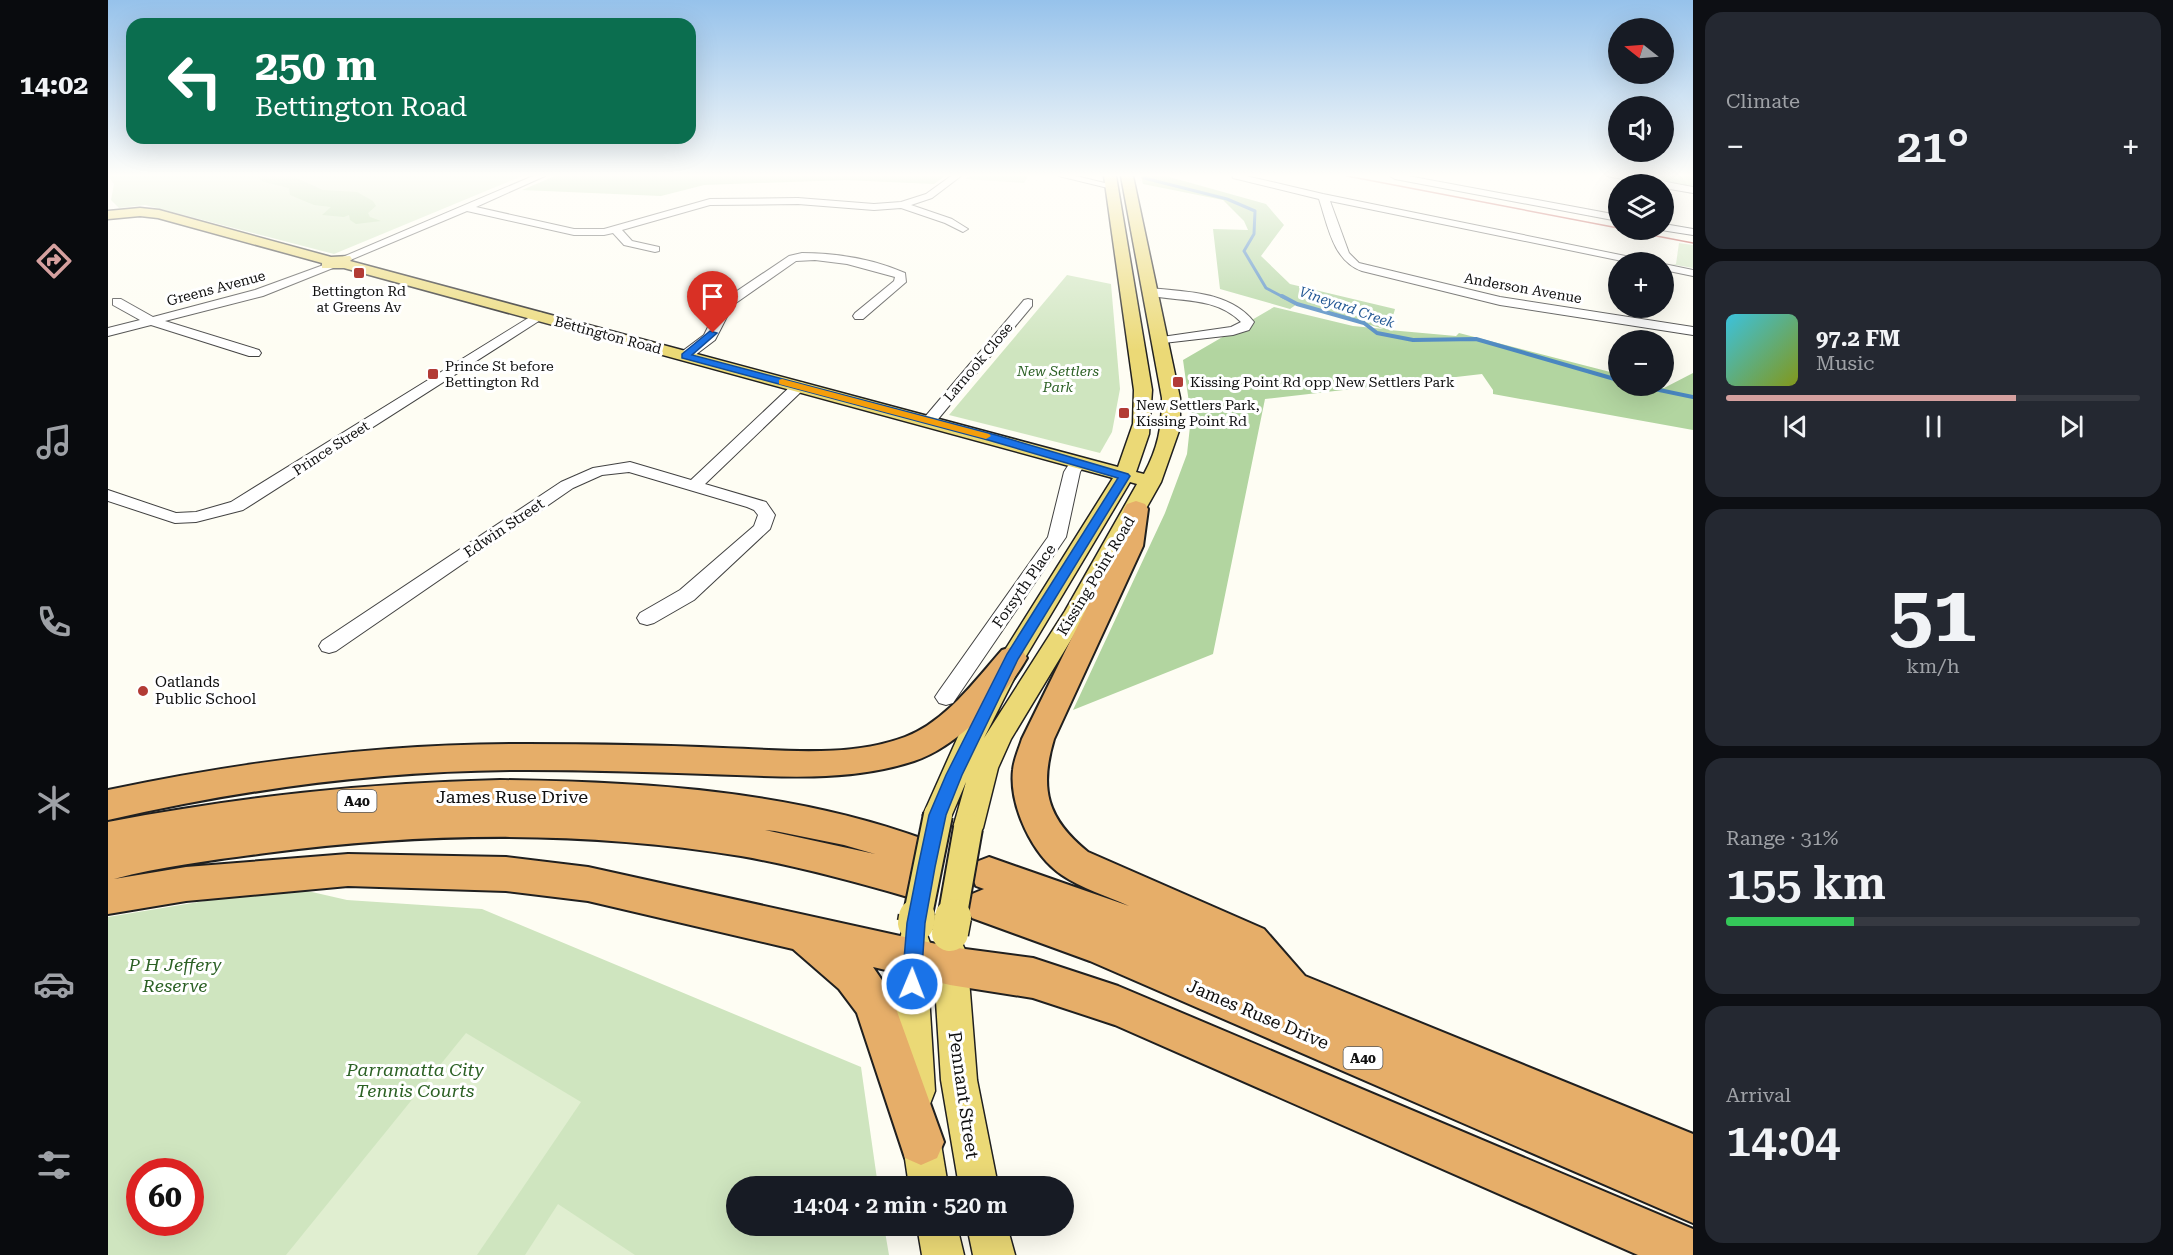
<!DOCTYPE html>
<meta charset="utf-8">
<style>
:root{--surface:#171b24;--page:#242831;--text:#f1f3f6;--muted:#9ea1a6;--line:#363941;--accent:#d5a09f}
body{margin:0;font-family:"Roboto Serif",serif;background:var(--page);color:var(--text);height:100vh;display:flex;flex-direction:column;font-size:22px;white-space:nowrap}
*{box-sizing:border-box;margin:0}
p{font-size:20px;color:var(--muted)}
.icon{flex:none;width:33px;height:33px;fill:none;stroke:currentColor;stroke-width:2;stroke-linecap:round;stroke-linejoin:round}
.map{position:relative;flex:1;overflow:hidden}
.sheet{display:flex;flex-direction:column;gap:12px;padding:12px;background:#0d0f14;width:480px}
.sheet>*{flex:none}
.hud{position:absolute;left:18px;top:18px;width:570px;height:126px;border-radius:18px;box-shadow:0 6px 24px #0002;background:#0b6e4f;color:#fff;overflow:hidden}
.needle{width:39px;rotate:287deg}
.tools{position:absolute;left:1500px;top:18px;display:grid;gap:12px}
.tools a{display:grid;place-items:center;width:66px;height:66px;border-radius:50%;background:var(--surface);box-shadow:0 6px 24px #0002;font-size:30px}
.speed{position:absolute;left:18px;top:1158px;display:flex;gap:12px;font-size:30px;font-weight:700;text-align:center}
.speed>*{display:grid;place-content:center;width:78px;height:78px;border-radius:50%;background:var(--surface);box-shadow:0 6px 24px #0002;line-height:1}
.speed .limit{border:9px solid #d22;background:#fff;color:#111}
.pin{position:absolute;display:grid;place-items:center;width:51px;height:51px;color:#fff;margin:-62px -26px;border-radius:50% 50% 50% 0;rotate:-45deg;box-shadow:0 0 6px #0007}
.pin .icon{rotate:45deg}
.me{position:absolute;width:66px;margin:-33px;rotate:1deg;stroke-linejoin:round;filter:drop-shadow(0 0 4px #0008)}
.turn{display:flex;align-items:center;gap:21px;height:126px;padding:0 30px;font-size:27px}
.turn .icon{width:78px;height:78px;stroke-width:2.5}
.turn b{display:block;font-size:42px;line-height:51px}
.big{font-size:45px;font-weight:600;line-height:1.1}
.sheet .widget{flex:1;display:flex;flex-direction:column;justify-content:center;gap:9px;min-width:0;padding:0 21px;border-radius:18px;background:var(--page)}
.sheet .dial{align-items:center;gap:0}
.dial b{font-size:78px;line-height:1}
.song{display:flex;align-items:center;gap:18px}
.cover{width:72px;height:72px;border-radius:9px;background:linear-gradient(135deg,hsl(190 70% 55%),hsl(70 70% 35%))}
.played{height:6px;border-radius:3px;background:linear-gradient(90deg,var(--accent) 70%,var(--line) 70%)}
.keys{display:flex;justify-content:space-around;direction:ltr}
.heat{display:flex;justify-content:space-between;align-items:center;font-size:33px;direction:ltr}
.charge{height:9px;border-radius:4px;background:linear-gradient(90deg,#34c759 31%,var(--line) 0)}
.trip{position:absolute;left:618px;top:1176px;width:348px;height:60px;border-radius:30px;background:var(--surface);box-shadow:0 6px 24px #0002;font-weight:600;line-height:60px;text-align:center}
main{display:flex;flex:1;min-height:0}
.menu{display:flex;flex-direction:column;width:108px;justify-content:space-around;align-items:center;background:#090b0e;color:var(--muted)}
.menu .icon{width:42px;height:42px}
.menu .current{color:var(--accent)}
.menu b{font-size:27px;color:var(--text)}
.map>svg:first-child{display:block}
.green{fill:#cfe5bf;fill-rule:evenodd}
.forest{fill:#b2d5a0}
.pitch{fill:#e0eed0}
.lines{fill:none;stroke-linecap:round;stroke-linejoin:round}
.stream-far1{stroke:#4a86c0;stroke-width:3}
.stream{stroke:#4a86c0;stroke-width:4}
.minor-casing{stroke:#424242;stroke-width:2}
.major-casing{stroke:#202020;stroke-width:3}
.highway-casing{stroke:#202020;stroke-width:4}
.minor{fill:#fff;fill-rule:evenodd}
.major{fill:#ebd976;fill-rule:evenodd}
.highway{fill:#e6ae69;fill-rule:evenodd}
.tram{stroke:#b23b35;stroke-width:1.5}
.major-bridge-far1-casing{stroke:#202020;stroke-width:32;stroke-linecap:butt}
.major-bridge-casing{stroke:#202020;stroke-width:39;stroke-linecap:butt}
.major-bridge-far1{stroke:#ebd976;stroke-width:28}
.major-bridge{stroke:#ebd976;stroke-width:36}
.route{fill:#1a73e8;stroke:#114b97;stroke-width:1.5}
.slow{fill:#f59e0b}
.poi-dot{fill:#b23b35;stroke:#fff;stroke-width:2}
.labels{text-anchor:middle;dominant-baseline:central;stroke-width:6;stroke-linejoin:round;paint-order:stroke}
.far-street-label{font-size:14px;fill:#0f0f0f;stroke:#fff}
.far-poi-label{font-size:14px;fill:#0f0f0f;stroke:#fff;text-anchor:start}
.far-water-label{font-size:14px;font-style:italic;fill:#245995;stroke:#fff}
.far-park-label{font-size:14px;font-style:italic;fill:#2c6125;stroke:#fff}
.shield{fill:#fff;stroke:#575757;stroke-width:1.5}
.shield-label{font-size:14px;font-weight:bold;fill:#0f0f0f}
.street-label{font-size:15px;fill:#0f0f0f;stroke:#fff}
.poi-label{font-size:15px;fill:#0f0f0f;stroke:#fff;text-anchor:start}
.near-street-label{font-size:18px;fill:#0f0f0f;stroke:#fff}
.near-park-label{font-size:18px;font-style:italic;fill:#2c6125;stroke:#fff}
</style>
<main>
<nav class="menu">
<b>14:02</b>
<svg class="icon current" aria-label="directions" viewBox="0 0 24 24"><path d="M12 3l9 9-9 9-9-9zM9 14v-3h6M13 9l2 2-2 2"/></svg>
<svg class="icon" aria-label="music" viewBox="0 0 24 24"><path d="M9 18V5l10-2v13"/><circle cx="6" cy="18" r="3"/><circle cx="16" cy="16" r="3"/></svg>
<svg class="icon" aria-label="phone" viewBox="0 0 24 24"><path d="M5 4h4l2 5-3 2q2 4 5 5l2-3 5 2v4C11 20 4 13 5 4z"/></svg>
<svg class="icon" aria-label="climate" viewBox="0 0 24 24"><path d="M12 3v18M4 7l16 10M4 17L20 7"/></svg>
<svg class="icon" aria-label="car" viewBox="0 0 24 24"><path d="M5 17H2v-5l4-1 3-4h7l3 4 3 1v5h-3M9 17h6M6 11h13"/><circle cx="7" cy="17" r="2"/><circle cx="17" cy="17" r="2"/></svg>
<svg class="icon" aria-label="filters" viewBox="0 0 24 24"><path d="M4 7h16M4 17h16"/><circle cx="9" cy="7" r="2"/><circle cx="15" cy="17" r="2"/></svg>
</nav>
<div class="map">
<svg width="1585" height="1255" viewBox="0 0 1585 1255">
<rect width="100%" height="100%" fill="#fefdf3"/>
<g class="green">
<polygon points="0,176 414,176 226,254 37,205 11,208 3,200 6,184"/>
<polygon points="861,176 920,176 916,183 857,179"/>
<polygon points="1571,243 1585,245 1585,268 1563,264 1568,264"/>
<polygon points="959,275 1003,284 1012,389 1004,432 992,453 841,415"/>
<path d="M182,887l57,13 135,9 379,158 17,119h-142v40h148l5,29h-781v-338zM32,1172h50v50h-50z"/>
</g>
<g class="forest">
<polygon points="148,176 184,176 215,190 249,192 265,201 268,206 260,213 262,217 273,221 248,224 242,220 241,215 236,217 214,215 223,207 206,205 182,195 181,188 156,182"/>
<polygon points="447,176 837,176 826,184 737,180 596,185 553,196 414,190"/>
<polygon points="1033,176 1058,176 1158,204 1176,225 1153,256 1182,284 1287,309 1281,330 1348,336 1351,333 1510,374 1510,386 1547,386 1556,388 1585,373 1585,430 1385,394 1385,390 1374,374 1157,399 1105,654 965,710 1057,513 1079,454 1083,417 1075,360 1166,307 1245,326 1276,329 1189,304 1182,309 1112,289 1105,229 1140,230 1136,221 1115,200 1035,184"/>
<polygon points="1520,176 1585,176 1585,187"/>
</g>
<g class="pitch">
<polygon points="358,1033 473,1102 369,1255 178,1255"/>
<polygon points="450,1204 527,1255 417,1255"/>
</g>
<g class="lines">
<polyline class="stream-far1" points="1036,178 1119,199 1147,211 1146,234 1136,251 1158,288 1177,298"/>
<g class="stream">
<polyline points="1174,296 1189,304 1256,323 1269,333 1305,340 1368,339 1510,380"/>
<polyline points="1532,386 1585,397"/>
</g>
<defs>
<g id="minor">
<polygon points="425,176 437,176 368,207 466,229 496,229 602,199 690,198 766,204 793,202 818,194 843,176 853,176 824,198 803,205 844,219 860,229 855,232 837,223 793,208 766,210 690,204 602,205 514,230 524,241 551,247 551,251 547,252 516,245 505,233 496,235 466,235 359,211 240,261 236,262 230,259"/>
<polygon points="951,176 968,176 1009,186 1004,189"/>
<path d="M1124,176h14l77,18 322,66 1,2h-19l-297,-61 19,52 10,10 141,34 193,30v8l-193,-30 -138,-34c-29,-10 -34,-45 -43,-72l-86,-21z"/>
<polygon points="1282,176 1300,176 1510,215 1510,221 1287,179"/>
<path d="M1499,176c29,-2 58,6 86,11v6l-29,-5v-4h-16z"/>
<polygon points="1556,224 1585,229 1585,235 1553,230 1556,230"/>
<path d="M694,253c34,0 71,6 103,20l1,9 -43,37h-8l-2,-3 2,-3 39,-32 1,-4 -48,-13 -32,-4 -19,1 -63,44 -18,35 -25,19h-10l-2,-3 2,-3 24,-18 13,-26 8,-10 64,-43z"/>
<polygon points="221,263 225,264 225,268 155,296 57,321 151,350 153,353 151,356 141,356 43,325 0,336 0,328 32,320 5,305 5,299 13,299 45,317 147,290"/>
<polygon points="1556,264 1585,270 1585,276 1556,270"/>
<path d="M1042,288c35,4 80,3 104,34l-5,8 -16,5 -78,9 -2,-3 2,-3 76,-11 10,-5c-26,-26 -62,-20 -95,-27v-6z"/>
<polygon points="920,299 924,300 924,306 826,424 816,424 814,421 816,418 916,300"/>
<polygon points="430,312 434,313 436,316 434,319 135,510 88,522 67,523 0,501 0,490 68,513 88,512 123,502"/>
<polygon points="691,382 696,383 698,386 696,389 597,484 658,502 667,515 662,529 586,600 546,623 539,625 532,623 529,618 532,613 572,590 646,526 650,515 646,510 639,507 521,472 494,475 465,488 228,651 221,653 214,651 211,646 214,641 453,482 485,468 522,462 583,480 686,383"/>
<polygon points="969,459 977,464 972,472 958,537 845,703 838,705 831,703 827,697 831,691 940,537 956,472 963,461"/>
</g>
<g id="major">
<path d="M996,176h12l36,214 -3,44 -13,38 8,2c14,-26 18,-47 18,-76l-41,-222h12l47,222v30l-19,54 -75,133 -75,124 -13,29 -15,60 -5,9 -10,4 -10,-4 -5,-9 13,-46 -18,42 -10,4 -10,-4 -5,-9 38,-85 39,-72 113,-180 -769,-210h-22v-5l-164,-45 -18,-2 -32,3v-8l32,-3 19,2 172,47 19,-1 2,3 -2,2 768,206 15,-43 1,-34zM1022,482l7,2 -72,127 -81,127 39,-77z"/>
<path d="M806,927l12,5 4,11 -1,52 6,96 -5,13 -13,5 -13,-5 -5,-13c-2,-40 -11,-125 3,-159z"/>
<polygon points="842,938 854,943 859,954 869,1080 890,1186 851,1186 833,1080 825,954 830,943"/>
<polygon points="812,1113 825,1119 831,1132 840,1186 801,1186 793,1132 799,1119"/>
<polygon points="809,1226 849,1226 856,1255 814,1255"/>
<polygon points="859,1226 899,1226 907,1255 865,1255"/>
</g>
<g id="highway">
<path d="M1028,501l9,3 3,5 -5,37 -89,193c-15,50 -7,80 34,113l176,77 41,47 388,158v89l-603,-262 -118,-43 -6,-12 6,-12 12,-5 -8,-3 -5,-12 5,-12 13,-5 140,49c-22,-10 -48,-18 -67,-31 -30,-20 -53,-70 -49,-105 1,-11 6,-21 9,-31l95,-193 7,-37 3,-5z"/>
<path d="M904,647l10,3 5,8c-22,39 -70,89 -113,103 -67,22 -138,15 -207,13 -60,-2 -120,-4 -180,-4 -144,0 -279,18 -419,50v-30c139,-29 276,-47 418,-46 66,0 132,1 197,4 59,2 126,10 182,-11 40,-15 69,-55 97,-87z"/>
<path d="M392,780c142,2 291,10 426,60l5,11 -5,11 -11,4 6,2 5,12 -5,12 -13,5c-55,-16 -111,-31 -167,-41 -158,-26 -317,-24 -475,-3 -51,7 -102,13 -152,26l72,-12 162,-13 158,3 82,10 362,80 83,11 85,28 575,243v26h-55l-523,-230 -82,-27 -83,-13 -77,-18 15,22 6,14 50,139 -7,16 -16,7 -16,-7 -48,-145 -18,-24 -46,-40 -205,-48 -82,-10 -158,-5 -162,15 -78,13v-92c133,-25 256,-39 392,-42zM657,830l10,1 69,14 31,9z"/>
</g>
</defs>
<use href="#minor" class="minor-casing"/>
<use href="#major" class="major-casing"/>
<use href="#highway" class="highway-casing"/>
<use href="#minor" class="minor"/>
<use href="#major" class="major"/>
<use href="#highway" class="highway"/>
<g class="tram">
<polyline points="1239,176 1510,228"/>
<polyline points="1517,230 1585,243"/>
</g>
<defs>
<g id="major-bridge-far1">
<polyline points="809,919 830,815"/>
<polyline points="844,919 860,828"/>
</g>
<g id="major-bridge">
<polyline points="808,923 809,917"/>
<polyline points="842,933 845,917"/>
</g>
</defs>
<use href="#major-bridge-far1" class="major-bridge-far1-casing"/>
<use href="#major-bridge" class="major-bridge-casing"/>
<use href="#major-bridge-far1" class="major-bridge-far1"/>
<use href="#major-bridge" class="major-bridge"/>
</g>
<linearGradient id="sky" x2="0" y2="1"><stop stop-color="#96c2eb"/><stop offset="0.5" stop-color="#fffefa"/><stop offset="1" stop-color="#fffefa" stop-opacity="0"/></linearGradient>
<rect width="1585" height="351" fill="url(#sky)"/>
<polygon class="route" points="602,331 609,333 584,355 888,435 1020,474 1022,476 910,659 854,775 838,815 827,867 817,923 813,984 811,991 804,994 797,991 794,984 799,923 810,867 821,815 838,775 899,654 1010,478 880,440 574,358 574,354"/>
<polygon class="slow" points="674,379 881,434 883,436 878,439 671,384 671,380"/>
<g class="poi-dot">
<rect x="245" y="267" width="12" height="12" rx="3"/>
<rect x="319" y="368" width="12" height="12" rx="3"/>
<rect x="1064" y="376" width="12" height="12" rx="3"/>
<rect x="1010" y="407" width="12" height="12" rx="3"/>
<circle cx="35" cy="691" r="6"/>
</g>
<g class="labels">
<g class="far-street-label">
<text transform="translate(108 288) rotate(-15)">Greens Avenue</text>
<text transform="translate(1415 288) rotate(10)">Anderson Avenue</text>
<text transform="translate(500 335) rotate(15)">Bettington Road</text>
<text transform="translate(870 362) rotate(-50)">Larnook Close</text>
<text transform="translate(223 448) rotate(-33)">Prince Street</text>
</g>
<g class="far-poi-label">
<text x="251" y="291" text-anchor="middle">Bettington Rd<tspan x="251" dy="16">at Greens Av</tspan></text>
<text x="337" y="366">Prince St before<tspan x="337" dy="16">Bettington Rd</tspan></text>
<text x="1082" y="382">Kissing Point Rd opp New Settlers Park</text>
<text x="1028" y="405">New Settlers Park,<tspan x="1028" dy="16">Kissing Point Rd</tspan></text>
</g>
<g class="far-water-label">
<text transform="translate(1239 307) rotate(19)">Vineyard Creek</text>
</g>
<g class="far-park-label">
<text x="950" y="371">New Settlers<tspan x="950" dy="16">Park</tspan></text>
</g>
<g class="shield">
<rect x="229.5" y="790" width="39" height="22" rx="4.5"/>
<rect x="1235.5" y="1047" width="39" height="22" rx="4.5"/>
</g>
<g class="shield-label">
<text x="249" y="801">A40</text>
<text x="1255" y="1058">A40</text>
</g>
<g class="street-label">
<text transform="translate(396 528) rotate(-34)">Edwin Street</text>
<text transform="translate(988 576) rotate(-59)">Kissing Point Road</text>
<text transform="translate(916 586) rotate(-55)">Forsyth Place</text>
</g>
<g class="poi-label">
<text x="47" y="682">Oatlands<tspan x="47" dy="17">Public School</tspan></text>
</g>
<g class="near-street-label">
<text x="404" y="796">James Ruse Drive</text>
<text transform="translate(1150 1014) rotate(23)">James Ruse Drive</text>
<text transform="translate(856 1095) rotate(82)">Pennant Street</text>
</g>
<g class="near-park-label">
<text x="67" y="964">P H Jeffery<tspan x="67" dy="21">Reserve</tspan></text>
<text x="307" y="1069">Parramatta City<tspan x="307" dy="21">Tennis Courts</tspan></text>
</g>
</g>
</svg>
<div class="tools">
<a><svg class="needle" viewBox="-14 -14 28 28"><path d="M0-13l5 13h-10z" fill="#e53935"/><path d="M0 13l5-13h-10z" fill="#9ea1a6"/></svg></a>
<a><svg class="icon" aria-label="sound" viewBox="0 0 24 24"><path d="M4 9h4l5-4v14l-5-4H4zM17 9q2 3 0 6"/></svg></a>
<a><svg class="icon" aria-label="layers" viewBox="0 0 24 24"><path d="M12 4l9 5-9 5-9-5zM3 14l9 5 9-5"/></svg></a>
<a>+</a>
<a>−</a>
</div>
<div class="speed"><div class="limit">60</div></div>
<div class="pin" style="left:605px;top:333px;background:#d93025"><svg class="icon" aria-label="arrive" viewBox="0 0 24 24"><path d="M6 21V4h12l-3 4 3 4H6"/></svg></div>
<svg class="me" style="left:804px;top:984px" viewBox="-20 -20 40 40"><circle r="17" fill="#1a73e8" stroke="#fff" stroke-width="3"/><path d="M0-11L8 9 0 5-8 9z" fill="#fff"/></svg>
<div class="trip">14:04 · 2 min · 520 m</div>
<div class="hud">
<div class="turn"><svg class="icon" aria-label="left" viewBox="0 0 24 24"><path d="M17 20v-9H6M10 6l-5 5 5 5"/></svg><div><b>250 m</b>Bettington Road</div></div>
</div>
</div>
<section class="sheet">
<div class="widget"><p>Climate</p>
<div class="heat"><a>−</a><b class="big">21°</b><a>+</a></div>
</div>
<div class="widget">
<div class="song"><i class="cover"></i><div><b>97.2 FM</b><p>Music</p></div></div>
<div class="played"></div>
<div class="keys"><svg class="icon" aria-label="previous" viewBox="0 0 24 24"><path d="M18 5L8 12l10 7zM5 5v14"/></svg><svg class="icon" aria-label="pause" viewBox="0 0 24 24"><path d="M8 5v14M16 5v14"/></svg><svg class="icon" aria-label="next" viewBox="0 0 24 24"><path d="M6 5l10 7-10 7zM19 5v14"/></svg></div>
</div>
<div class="widget dial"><b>51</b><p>km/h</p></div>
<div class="widget"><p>Range · 31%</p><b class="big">155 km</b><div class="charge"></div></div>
<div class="widget"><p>Arrival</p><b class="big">14:04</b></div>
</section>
</main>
